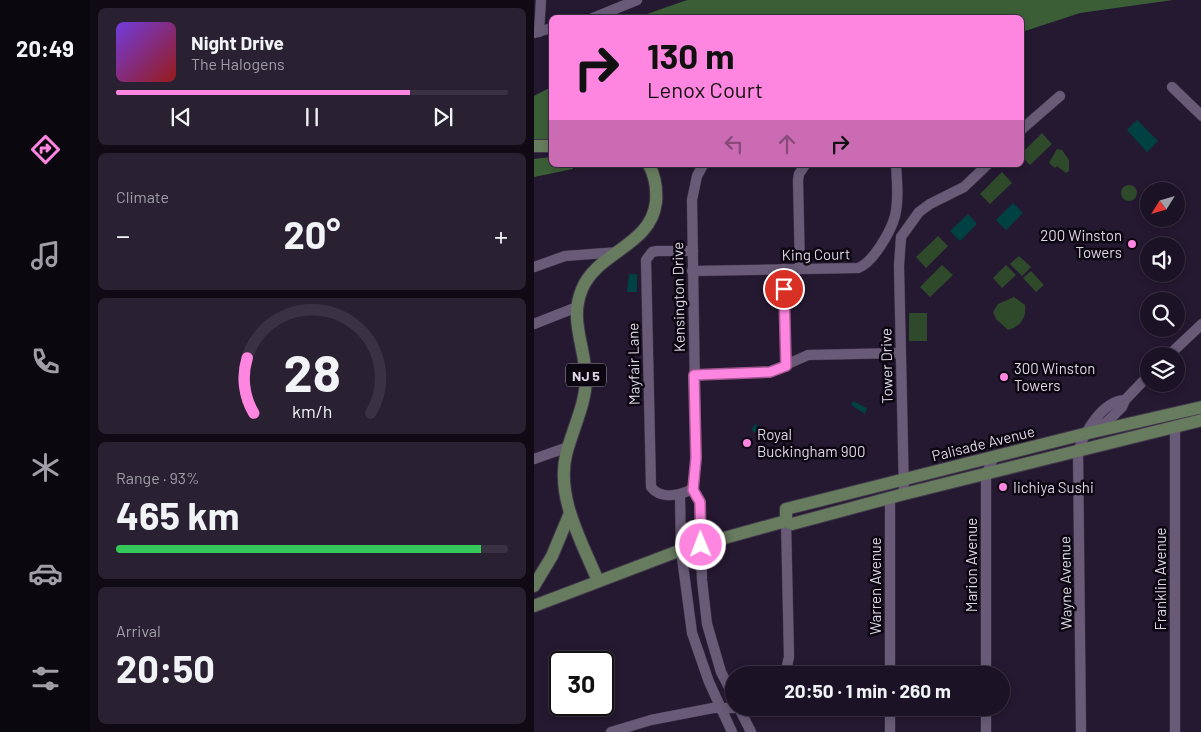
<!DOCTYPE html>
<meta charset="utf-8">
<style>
:root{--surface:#1c1225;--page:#292032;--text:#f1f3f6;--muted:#a09ea7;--line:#3a3242;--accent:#fe86e1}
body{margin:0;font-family:Barlow,sans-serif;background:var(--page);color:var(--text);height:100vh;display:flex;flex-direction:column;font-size:19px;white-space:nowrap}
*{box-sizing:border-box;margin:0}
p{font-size:16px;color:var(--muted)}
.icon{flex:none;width:28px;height:28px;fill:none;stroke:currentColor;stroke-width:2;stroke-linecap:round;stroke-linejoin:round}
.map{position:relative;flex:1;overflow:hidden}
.panel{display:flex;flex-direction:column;gap:8px;padding:8px;background:#0f0a14;width:444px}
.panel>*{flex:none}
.top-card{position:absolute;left:15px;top:15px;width:475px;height:152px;border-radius:8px;box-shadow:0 2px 8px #0003,0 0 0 1px var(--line);background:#fe86e1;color:#111;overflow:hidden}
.needle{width:32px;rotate:233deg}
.tools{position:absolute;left:606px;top:182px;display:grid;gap:10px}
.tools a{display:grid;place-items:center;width:45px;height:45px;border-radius:50%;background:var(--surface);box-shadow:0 2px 8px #0003,0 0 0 1px var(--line);font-size:25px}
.speed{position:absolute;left:15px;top:651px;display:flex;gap:10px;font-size:25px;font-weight:700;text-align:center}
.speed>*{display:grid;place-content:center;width:65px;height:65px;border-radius:50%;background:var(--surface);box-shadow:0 2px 8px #0003,0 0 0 1px var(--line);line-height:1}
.speed .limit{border:2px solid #111;border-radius:8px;background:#fff;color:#111}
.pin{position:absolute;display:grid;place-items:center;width:42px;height:42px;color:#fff;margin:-21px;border:2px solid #fff;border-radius:50%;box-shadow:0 1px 5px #0007}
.me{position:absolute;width:55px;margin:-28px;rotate:359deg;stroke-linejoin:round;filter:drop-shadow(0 0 4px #0008)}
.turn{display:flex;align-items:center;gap:18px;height:105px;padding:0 15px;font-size:22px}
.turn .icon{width:65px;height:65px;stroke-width:2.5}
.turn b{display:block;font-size:35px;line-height:42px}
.lanes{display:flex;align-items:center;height:48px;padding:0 15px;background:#0003;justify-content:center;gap:25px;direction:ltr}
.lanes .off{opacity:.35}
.big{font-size:38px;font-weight:700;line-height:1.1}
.panel .tile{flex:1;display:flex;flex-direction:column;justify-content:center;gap:8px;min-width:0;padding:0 18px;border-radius:8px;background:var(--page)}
.panel .dial{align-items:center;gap:0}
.dial svg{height:130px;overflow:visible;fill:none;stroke:var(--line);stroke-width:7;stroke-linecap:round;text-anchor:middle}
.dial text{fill:var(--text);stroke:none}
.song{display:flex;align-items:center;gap:15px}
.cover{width:60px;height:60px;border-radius:8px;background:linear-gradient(135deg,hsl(260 70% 55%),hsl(0 70% 35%))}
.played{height:5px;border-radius:2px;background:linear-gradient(90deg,var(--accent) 75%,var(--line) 75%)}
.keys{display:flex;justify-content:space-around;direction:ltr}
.heat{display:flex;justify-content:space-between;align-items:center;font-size:28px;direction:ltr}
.charge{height:8px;border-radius:4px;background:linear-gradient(90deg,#34c759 93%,var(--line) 0)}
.trip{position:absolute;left:191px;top:666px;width:285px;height:50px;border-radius:25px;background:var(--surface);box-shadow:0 2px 8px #0003,0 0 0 1px var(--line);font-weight:700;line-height:50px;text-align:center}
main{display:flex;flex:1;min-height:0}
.menu{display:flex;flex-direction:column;width:90px;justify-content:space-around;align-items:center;background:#0b070f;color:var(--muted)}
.menu .icon{width:35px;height:35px}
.menu .current{color:var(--accent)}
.menu b{font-size:22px;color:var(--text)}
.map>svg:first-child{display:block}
.green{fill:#2f492b}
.forest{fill:#3b5e37}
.water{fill:#004243}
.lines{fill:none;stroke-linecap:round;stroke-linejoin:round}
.minor-casing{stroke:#40364a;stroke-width:11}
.major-casing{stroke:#40364a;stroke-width:14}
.minor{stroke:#695b78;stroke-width:10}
.major{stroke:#677b5e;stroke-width:12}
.route-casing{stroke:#a55792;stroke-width:12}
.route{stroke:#fe86e1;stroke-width:9}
.poi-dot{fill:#fe86e1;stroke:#0b0610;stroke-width:2}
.labels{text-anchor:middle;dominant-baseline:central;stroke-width:5;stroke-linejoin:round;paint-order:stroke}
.shield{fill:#0b0610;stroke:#9f98a6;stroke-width:1}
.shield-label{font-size:14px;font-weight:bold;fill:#ded6e7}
.poi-label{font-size:15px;fill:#ded6e7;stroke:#0b0610;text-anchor:start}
.street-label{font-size:15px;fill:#ded6e7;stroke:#0b0610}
</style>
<main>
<nav class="menu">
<b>20:49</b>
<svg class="icon current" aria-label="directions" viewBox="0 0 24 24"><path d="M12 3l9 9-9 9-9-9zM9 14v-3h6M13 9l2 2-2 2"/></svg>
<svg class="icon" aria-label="music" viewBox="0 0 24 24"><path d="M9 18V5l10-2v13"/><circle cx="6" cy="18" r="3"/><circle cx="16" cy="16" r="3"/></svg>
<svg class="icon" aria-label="phone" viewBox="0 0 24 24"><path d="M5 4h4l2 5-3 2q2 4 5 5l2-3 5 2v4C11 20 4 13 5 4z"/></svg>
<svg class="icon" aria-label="climate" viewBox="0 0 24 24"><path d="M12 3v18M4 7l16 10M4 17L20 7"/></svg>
<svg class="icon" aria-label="car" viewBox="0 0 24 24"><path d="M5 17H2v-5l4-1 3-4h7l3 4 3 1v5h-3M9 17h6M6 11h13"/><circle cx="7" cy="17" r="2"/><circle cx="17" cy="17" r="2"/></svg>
<svg class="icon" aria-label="filters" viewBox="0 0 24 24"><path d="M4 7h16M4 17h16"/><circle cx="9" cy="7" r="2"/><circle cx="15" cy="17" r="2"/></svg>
</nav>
<section class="panel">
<div class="tile">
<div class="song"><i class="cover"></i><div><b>Night Drive</b><p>The Halogens</p></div></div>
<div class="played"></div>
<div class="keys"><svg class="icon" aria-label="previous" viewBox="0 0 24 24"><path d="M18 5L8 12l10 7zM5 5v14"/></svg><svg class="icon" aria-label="pause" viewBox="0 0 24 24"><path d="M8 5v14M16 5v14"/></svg><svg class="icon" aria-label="next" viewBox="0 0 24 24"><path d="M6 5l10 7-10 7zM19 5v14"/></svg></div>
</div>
<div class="tile"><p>Climate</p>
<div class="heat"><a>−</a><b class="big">20°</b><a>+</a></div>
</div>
<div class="tile dial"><svg viewBox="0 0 100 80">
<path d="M14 69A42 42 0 1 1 86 69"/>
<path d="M14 69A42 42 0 0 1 10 35" stroke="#fe86e1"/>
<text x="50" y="56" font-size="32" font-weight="700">28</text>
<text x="50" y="72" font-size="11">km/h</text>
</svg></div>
<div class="tile"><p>Range · 93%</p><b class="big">465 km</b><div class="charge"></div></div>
<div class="tile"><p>Arrival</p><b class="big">20:50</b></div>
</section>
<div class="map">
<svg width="668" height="732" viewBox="0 0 668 732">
<rect width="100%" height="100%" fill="#251831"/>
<g class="green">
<polygon points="508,133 518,144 496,165 488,157 488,153"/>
<polygon points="523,149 528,150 535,160 535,171 532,173 523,166 521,168 515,163"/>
<polygon points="468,172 478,183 456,204 446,194"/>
<circle cx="595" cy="193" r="8"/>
<polygon points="404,236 414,246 392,268 382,257"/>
<polygon points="485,256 497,267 488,276 476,264"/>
<polygon points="408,265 419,275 396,297 386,287"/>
<polygon points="472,265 482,275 468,288 459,278"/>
<polygon points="497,271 510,285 502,292 489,278"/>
<path d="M480,297l11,8c2,12 -5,22 -17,25l-12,-11 -3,-7 5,-8z"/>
<rect x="375" y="313" width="18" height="28"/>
</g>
<g class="forest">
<polygon points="153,0 639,0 546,13 488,32 488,18 110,17 110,15"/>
<polygon points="17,87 17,146 0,146 0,96"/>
<polygon points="17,157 18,165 38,165 39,169 0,177 0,159"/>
</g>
<g class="water">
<polygon points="603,120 624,141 613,152 593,130"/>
<polygon points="479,203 489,213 472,230 462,220"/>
<polygon points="434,214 443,224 426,241 416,231"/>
<polygon points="95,274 103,274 103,292 93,292"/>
<polygon points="319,401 333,408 331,414 317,405"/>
<polygon points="221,424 233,433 231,438 217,430"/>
</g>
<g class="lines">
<defs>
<g id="minor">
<polyline points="59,18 103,0"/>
<polyline points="5,32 7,0"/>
<polyline points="0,33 18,28"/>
<polyline points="638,87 668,116"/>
<polyline points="488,129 526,96"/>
<polyline points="169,165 163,176 158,200 162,458 159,489 166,502 168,580 173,624 187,672 200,697"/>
<path d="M159,251h-36l-5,1 -6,8 5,227c10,13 29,8 42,2"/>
<polyline points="0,267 31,256 85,252"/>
<polyline points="249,269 252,366"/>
<polyline points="266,269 264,180 265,174 271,165"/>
<path d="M158,271l166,-3c15,-5 33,-37 37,-52 4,-17 2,-35 1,-51"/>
<polyline points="0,324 43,307"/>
<polyline points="634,356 668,324"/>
<polyline points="160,375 236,372 274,355 366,353"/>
<polyline points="641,427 641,732"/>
<polyline points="560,429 573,422 588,407 591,400 615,375"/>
<polyline points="0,459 34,447"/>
<polyline points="370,494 365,266 367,237 385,212 396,204 430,187 453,165"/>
<polyline points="146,495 147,550 158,633 175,682 198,732"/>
<polyline points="356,497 356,675"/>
<polyline points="251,675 255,657 252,521"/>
<polyline points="452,675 452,475 460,456"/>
<polyline points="205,708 217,732"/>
<polyline points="356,708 356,732"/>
<polyline points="452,708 452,732"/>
<polyline points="77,732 117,720 179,708 218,708"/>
<path d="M547,732l-3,-281c7,-19 24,-50 47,-51"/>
</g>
<g id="major">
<polyline points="0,146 18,146"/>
<polyline points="252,521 252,509 550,434 668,407"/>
<path d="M64,581c-16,-39 -42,-83 -32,-126 6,-25 20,-51 20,-77 -1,-32 -17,-58 -4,-89 16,-38 69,-43 74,-87 1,-13 -1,-26 -7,-37"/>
<polyline points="0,586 18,556 36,513"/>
<polyline points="0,606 147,550 252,521 258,524 370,494 668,420"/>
</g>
</defs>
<use href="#minor" class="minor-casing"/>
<use href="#major" class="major-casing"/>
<use href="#minor" class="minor"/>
<use href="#major" class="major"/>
</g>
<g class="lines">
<defs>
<polyline id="route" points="167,545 166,502 159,490 162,458 160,375 236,372 252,366 250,289"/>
</defs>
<use href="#route" class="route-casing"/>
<use href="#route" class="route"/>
</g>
<g class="poi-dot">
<circle cx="598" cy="244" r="5"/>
<circle cx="470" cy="377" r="5"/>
<circle cx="213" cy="443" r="5"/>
<circle cx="469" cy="487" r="5"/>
</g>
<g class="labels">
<rect class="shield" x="32" y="363.5" width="40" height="23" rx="4"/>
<g class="shield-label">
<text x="52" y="375">NJ 5</text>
</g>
<g class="poi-label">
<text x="588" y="235" text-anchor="end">200 Winston<tspan x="588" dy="17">Towers</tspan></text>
<text x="480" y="368">300 Winston<tspan x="480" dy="17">Towers</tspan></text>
<text x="223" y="434">Royal<tspan x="223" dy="17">Buckingham 900</tspan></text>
<text x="479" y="487">Iichiya Sushi</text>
</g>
<g class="street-label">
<text transform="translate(282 254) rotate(-1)">King Court</text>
<text transform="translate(144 297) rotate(-91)">Kensington Drive</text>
<text transform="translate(99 364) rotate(-91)">Mayfair Lane</text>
<text transform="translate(352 366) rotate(-91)">Tower Drive</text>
<text transform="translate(449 443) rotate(-14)">Palisade Avenue</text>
<text transform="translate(437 565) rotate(-90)">Marion Avenue</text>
<text transform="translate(626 579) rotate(-90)">Franklin Avenue</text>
<text transform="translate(531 583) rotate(-91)">Wayne Avenue</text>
<text transform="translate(341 586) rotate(-90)">Warren Avenue</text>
</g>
</g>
</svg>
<div class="tools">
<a><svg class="needle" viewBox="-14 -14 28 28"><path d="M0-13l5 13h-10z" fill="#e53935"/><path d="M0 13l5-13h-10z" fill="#a09ea7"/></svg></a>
<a><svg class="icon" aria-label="sound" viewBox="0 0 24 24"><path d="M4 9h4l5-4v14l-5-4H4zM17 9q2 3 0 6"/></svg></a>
<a><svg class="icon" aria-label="search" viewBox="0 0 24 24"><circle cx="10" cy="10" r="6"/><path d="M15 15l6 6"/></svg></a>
<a><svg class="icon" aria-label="layers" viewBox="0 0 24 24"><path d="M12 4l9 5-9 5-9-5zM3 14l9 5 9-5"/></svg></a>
</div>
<div class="speed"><div class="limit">30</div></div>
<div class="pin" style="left:250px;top:289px;background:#d93025"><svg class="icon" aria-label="arrive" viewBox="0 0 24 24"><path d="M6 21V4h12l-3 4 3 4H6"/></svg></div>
<svg class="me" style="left:167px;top:545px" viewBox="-20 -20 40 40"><circle r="17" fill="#fe86e1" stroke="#fff" stroke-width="3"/><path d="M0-11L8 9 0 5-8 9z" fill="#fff"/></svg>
<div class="trip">20:50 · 1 min · 260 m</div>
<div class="top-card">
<div class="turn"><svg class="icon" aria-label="right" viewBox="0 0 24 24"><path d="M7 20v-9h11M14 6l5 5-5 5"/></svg><div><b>130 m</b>Lenox Court</div></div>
<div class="lanes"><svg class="icon off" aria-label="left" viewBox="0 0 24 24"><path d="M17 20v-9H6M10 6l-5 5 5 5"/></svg><svg class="icon off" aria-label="ahead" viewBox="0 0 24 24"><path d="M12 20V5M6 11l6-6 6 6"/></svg><svg class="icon" aria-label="right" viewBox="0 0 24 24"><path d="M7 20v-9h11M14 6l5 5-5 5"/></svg></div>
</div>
</div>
</main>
